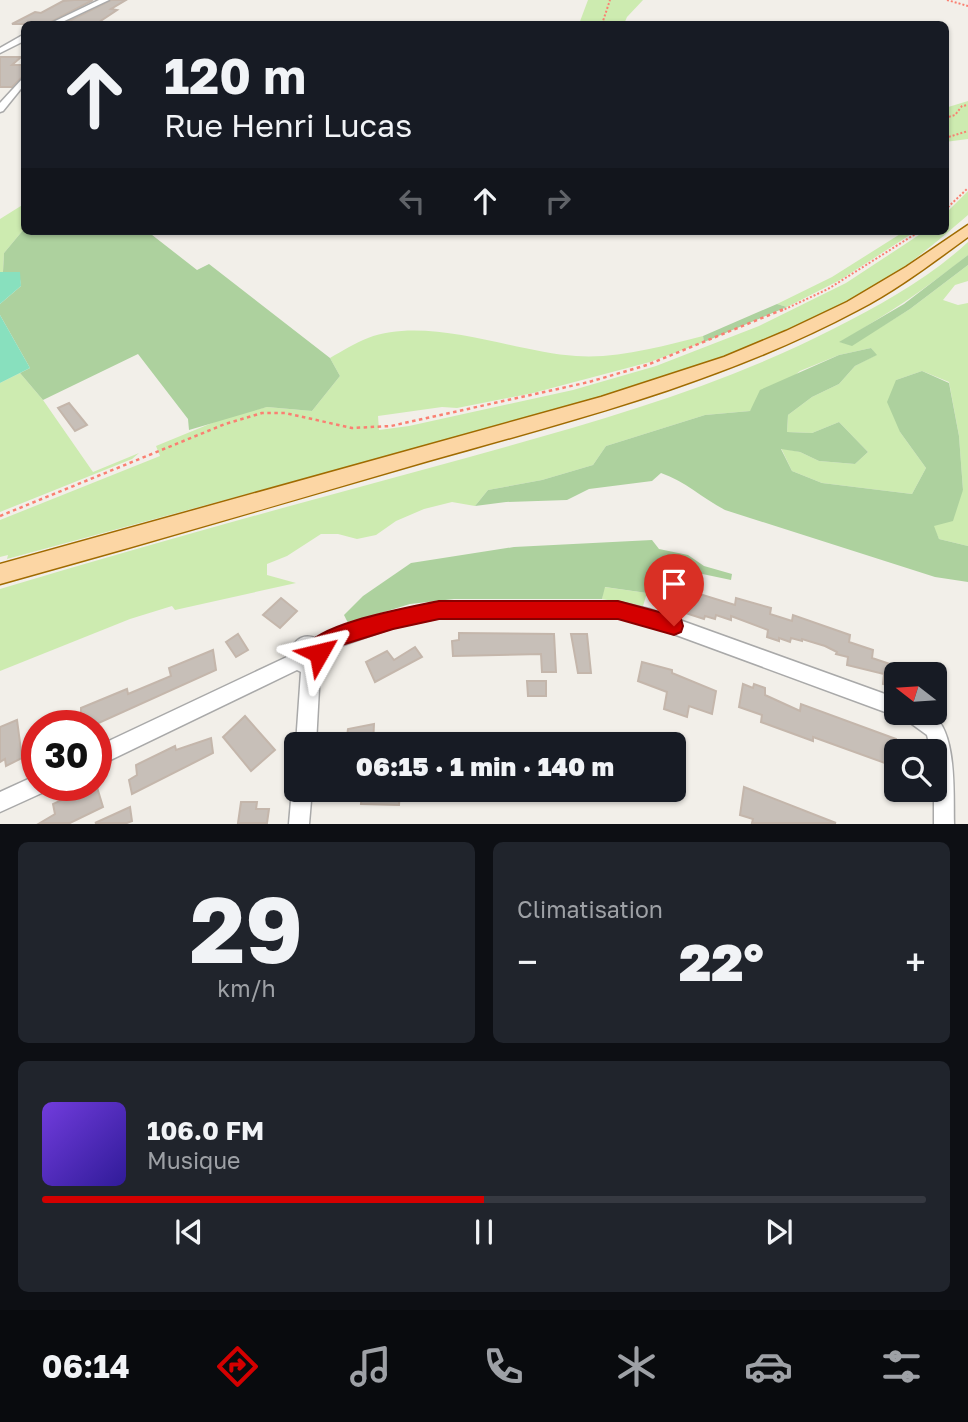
<!DOCTYPE html>
<html lang="fr">
<meta charset="utf-8">
<style>
:root{--surface:#171b24;--page:#20242c;--text:#f1f3f6;--muted:#9ea1a6;--line:#363941;--accent:#d40000}
body{margin:0;font-family:"Golos Text",sans-serif;background:var(--page);color:var(--text);height:100vh;display:flex;flex-direction:column;font-size:26px;white-space:nowrap}
*{box-sizing:border-box;margin:0}
p{font-size:23px;color:var(--muted)}
.icon{flex:none;width:38px;height:38px;fill:none;stroke:currentColor;stroke-width:2;stroke-linecap:round;stroke-linejoin:round}
.map{position:relative;height:824px;overflow:hidden}
.panel{display:flex;flex-direction:column;gap:18px;padding:18px;background:#0d0f14;flex:1}
.panel>*{flex:none}
.hud{position:absolute;left:21px;top:21px;width:928px;height:214px;border-radius:10px;box-shadow:0 2px 5px #0004;background:#171b24;color:var(--text);overflow:hidden}
.needle{width:46px;rotate:287deg}
.tools{position:absolute;left:884px;top:662px;display:grid;gap:14px}
.tools a{display:grid;place-items:center;width:63px;height:63px;border-radius:10px;background:var(--surface);box-shadow:0 2px 5px #0004;font-size:35px}
.speed{position:absolute;left:21px;top:710px;display:flex;gap:14px;font-size:35px;font-weight:700;text-align:center}
.speed>*{display:grid;place-content:center;width:91px;height:91px;border-radius:50%;background:var(--surface);box-shadow:0 2px 5px #0004;line-height:1}
.speed .limit{border:10px solid #d22;background:#fff;color:#111}
.pin{position:absolute;display:grid;place-items:center;width:60px;height:60px;color:#fff;margin:-72px -30px;border-radius:50% 50% 50% 0;rotate:-45deg;box-shadow:0 0 7px #0007}
.pin .icon{rotate:45deg}
.me{position:absolute;width:77px;margin:-38px;rotate:53deg;stroke-linejoin:round;filter:drop-shadow(0 0 5px #0008)}
.turn{display:flex;align-items:center;gap:24px;height:147px;padding:0 28px;font-size:32px}
.turn .icon{width:91px;height:91px;stroke-width:2.5}
.turn b{display:block;font-size:49px;line-height:60px}
.lanes{display:flex;align-items:center;height:66px;padding:0 28px;background:#0003;justify-content:center;gap:35px;direction:ltr}
.lanes .off{opacity:.35}
.big{font-size:52px;font-weight:800;line-height:1.1}
.panel .card{flex:1;display:flex;flex-direction:column;justify-content:center;gap:10px;min-width:0;padding:0 24px;border-radius:10px;background:var(--page)}
.panel .dial{align-items:center;gap:0}
.dial b{font-size:91px;line-height:1}
.song{display:flex;align-items:center;gap:21px}
.cover{width:84px;height:84px;border-radius:10px;background:linear-gradient(135deg,hsl(260 70% 55%),hsl(250 70% 35%))}
.played{height:7px;border-radius:4px;background:linear-gradient(90deg,var(--accent) 50%,var(--line) 50%)}
.keys{display:flex;justify-content:space-around;direction:ltr}
.heat{display:flex;justify-content:space-between;align-items:center;font-size:38px;direction:ltr}
.panel .tiles{flex:1;display:grid;gap:18px;grid-template-columns:1fr 1fr}
.card:last-child{grid-column:span 2}
.trip{position:absolute;left:284px;top:732px;width:402px;height:70px;border-radius:10px;background:var(--surface);box-shadow:0 2px 5px #0004;font-weight:800;line-height:70px;text-align:center}
.tabs{display:flex;height:112px;justify-content:space-around;align-items:center;background:#090b0e;color:var(--muted)}
.tabs .icon{width:49px;height:49px}
.tabs .selected{color:var(--accent)}
.tabs b{font-size:32px;color:var(--text)}
.map>svg:first-child{display:block}
.grass{fill:#cdebb0}
.forest{fill:#add19e}
.pitch{fill:#88e0be}
.building{fill:#c7bfb8;stroke:#c4b6ab;stroke-width:2}
.lines{fill:none;stroke-linecap:round;stroke-linejoin:round}
.minor-casing{stroke:#a9a9a9;stroke-width:3}
.major-casing{stroke:#a06b00;stroke-width:3}
.path-far1{stroke:#fa8072;stroke-width:2;stroke-dasharray:2 2;stroke-linecap:butt}
.path{stroke:#fa8072;stroke-width:2.5;stroke-dasharray:3.5 3.5;stroke-linecap:butt}
.minor{fill:#fff;fill-rule:evenodd}
.major{fill:#fcd6a4;fill-rule:evenodd}
.route{fill:#d40000;stroke:#8a0000;stroke-width:2}
</style>
<div class="map">
<svg width="968" height="824" viewBox="0 0 968 824">
<rect width="100%" height="100%" fill="#f2efe9"/>
<g class="grass">
<polygon points="588,0 643,0 627,17 624,24 579,24"/>
<polygon points="968,101 968,139 945,142 945,108"/>
<path d="M968,191v24c-30,26 -62,53 -96,73 -146,85 -316,124 -477,166 -130,35 -259,70 -388,105l1,-4 -8,2v-37l160,-64 -4,-10 73,-30 38,-9 45,4 28,-35 -10,-18c12,-7 25,-15 38,-20 60,-23 146,14 208,18 42,3 87,-10 127,-20l1,6 -54,20 -117,31 -76,15 -15,-1 -64,9 1,14 30,-4 164,-36 83,-24 103,-40 87,-43 79,-52h20v-17z"/>
<polygon points="24,204 24,229 4,253 3,272 0,272 0,219"/>
<polygon points="905,231 916,231 840,280 787,307 777,304 832,277"/>
<path d="M968,242v13c-41,33 -83,61 -128,87l12,3 58,-36 58,-44v16l-13,4 -12,15 15,5 10,-2v243l-29,-7 -6,-13 30,-36 -4,-54 -10,-54 -27,-11 -26,9 4,52 26,36 -14,26 -90,-11 -30,-12 -11,-23 19,4 19,9 36,3 13,-12 -29,-30 -27,11 -25,-1 1,-17 24,-18 27,-13 16,-18 21,-11 -5,-7 -32,7 -39,16 -50,40 -45,4 -99,31 -13,19 -51,15 -54,10 -13,16 -23,-4 -28,7 -28,12 -20,14 -19,4 -19,-5h-17l-34,22 -20,8v11l29,8 -121,27 -3,-4 -42,13 -130,52v-82c140,-42 281,-81 422,-119 140,-39 283,-75 413,-142 47,-24 94,-50 133,-86z"/>
<polygon points="20,373 43,400 93,472 139,453 132,459 0,512 0,383"/>
<polygon points="604,587 647,593 643,606 602,599"/>
</g>
<g class="forest">
<polygon points="24,229 147,231 197,270 209,264 330,358 340,376 312,411 267,407 189,430 188,419 138,354 43,400 20,373 30,368 0,315 0,304 21,286 19,272 3,272 4,253"/>
<polygon points="968,255 968,265 910,309 852,346 839,342 904,304"/>
<polygon points="777,304 787,307 704,342 703,336"/>
<path d="M871,348l6,7 -22,11 -16,18 -27,13 -24,18 -1,17 25,1 27,-11 29,30 -13,12 -36,-3 -19,-9 -19,-3 11,22 30,12 90,11 14,-26 -26,-36 -13,-30 9,-22 26,-9 27,12 10,53 4,54 -10,31 -19,5 5,13 29,7v36l-33,-5 -210,-67c-23,-12 -40,-29 -64,-37l-9,8 -63,8 -22,11 -61,2 -31,4 13,-16 54,-10 51,-15 13,-19 99,-31 45,-4 10,-21 79,-35z"/>
<polygon points="652,540 659,549 688,555 704,566 732,574 731,580 655,564 647,593 605,587 602,599 454,599 410,604 348,623 344,615 363,596 411,563 514,547"/>
</g>
<g class="pitch">
<polygon points="0,272 20,272 21,286 0,304"/>
<polygon points="0,315 30,368 0,383"/>
</g>
<g class="building">
<polygon points="74,0 93,0 47,24 12,24 35,12 41,13 63,1"/>
<polygon points="111,0 126,0 111,9 117,10 96,24 63,24"/>
<polygon points="0,57 21,57 12,65 24,65 24,75 12,87 0,87"/>
<polygon points="69,403 87,425 75,431 58,408"/>
<polygon points="667,584 735,605 736,598 771,608 770,614 792,621 793,615 850,635 849,642 873,650 872,658 896,666 896,687 883,684 884,674 847,665 848,657 836,654 837,652 825,646 802,639 802,641 791,638 790,642 779,638 779,641 767,637 768,630 731,616 731,620 716,615 715,619 705,616 704,619 673,609 673,606 663,603"/>
<polygon points="281,598 297,611 280,628 263,615"/>
<polygon points="459,633 554,634 556,672 542,672 541,654 453,656 452,641 459,640"/>
<polygon points="238,634 248,650 236,657 226,642"/>
<polygon points="571,634 587,634 591,673 578,673"/>
<polygon points="415,647 422,657 375,682 366,662 387,651 394,660"/>
<polygon points="213,650 216,670 92,726 52,726 81,713 81,708 127,689 128,694 171,676 169,668"/>
<polygon points="642,662 672,670 672,673 716,691 712,714 689,706 687,717 664,709 667,692 638,681"/>
<polygon points="527,681 546,681 546,696 528,696"/>
<polygon points="743,684 753,688 754,684 765,688 765,695 800,711 801,704 896,739 896,767 813,737 813,741 761,722 762,715 739,707"/>
<polygon points="245,716 275,750 251,771 223,737"/>
<polygon points="17,720 22,758 6,766 5,759 0,762 0,727"/>
<polygon points="374,724 373,744 346,744 348,729"/>
<polygon points="211,738 213,753 132,794 129,780 137,775 136,765 175,746 176,750"/>
<polygon points="96,784 103,807 70,823 40,823 55,814 53,804"/>
<polygon points="744,787 836,823 752,823 753,819 740,815"/>
<polygon points="362,789 400,789 399,805 361,804"/>
<polygon points="241,802 257,802 256,809 269,809 267,823 238,823"/>
<polygon points="130,807 132,821 127,823 95,823"/>
</g>
<g class="lines">
<defs>
<g id="minor">
<polygon points="99,0 109,0 58,24 49,24"/>
<polygon points="21,36 24,36 24,41 0,53 0,48"/>
<polygon points="24,77 24,85 3,111 0,112 0,103"/>
<path d="M439,602h179l31,7 247,89v14c10,0 25,-2 33,1 29,13 24,83 25,111h-20v-73h-3l-4,-16 -22,-16 -2,-6 -7,3 -247,-91 -31,-7h-179l-47,10 -66,23v8l-6,11 -4,74h-20l5,-72 -4,-2 -201,97v-20l193,-91c3,-14 12,-23 26,-18l11,-5 66,-21z"/>
<polygon points="37,775 37,786 47,786 44,792 0,812 0,792"/>
<polygon points="295,782 296,789 312,789 309,824 289,824 292,789"/>
</g>
<path id="major" d="M968,225v12c-36,26 -71,53 -110,73 -135,72 -284,110 -430,151 -142,42 -285,83 -428,123v-20l601,-167 123,-40 62,-26 61,-29 59,-35z"/>
</defs>
<use href="#minor" class="minor-casing"/>
<use href="#major" class="major-casing"/>
<g class="path-far1">
<polyline points="947,0 968,6"/>
<polyline points="602,24 610,0"/>
<polyline points="945,118 955,115 962,106 968,105"/>
<polyline points="945,138 968,131"/>
<polyline points="945,210 968,188"/>
<polyline points="781,311 828,289 920,231"/>
</g>
<polyline class="path" points="0,516 225,424 262,413 285,413 352,428 391,426 589,382 647,365 784,309"/>
<use href="#minor" class="minor"/>
<use href="#major" class="major"/>
</g>
<path class="route" d="M439,601h179l56,15 7,3 2,7 -2,6 -7,3 -56,-16h-179l-46,10 -61,19 -4,3 -2,9 -7,3 -7,-3 -6,-12c11,-25 106,-41 133,-47z"/>
</svg>
<div class="tools">
<a><svg class="needle" viewBox="-14 -14 28 28"><path d="M0-13l5 13h-10z" fill="#e53935"/><path d="M0 13l5-13h-10z" fill="#9ea1a6"/></svg></a>
<a><svg class="icon" aria-label="search" viewBox="0 0 24 24"><circle cx="10" cy="10" r="6"/><path d="M15 15l6 6"/></svg></a>
</div>
<div class="speed"><div class="limit">30</div></div>
<div class="pin" style="left:674px;top:626px;background:#d93025"><svg class="icon" aria-label="arrive" viewBox="0 0 24 24"><path d="M6 21V4h12l-3 4 3 4H6"/></svg></div>
<svg class="me" style="left:319px;top:653px" viewBox="-20 -20 40 40"><path d="M0-17L14 15 0 8-14 15z" fill="#d40000" stroke="#fff" stroke-width="4"/></svg>
<div class="trip">06:15 · 1 min · 140 m</div>
<div class="hud">
<div class="turn"><svg class="icon" aria-label="ahead" viewBox="0 0 24 24"><path d="M12 20V5M6 11l6-6 6 6"/></svg><div><b>120 m</b>Rue Henri Lucas</div></div>
<div class="lanes"><svg class="icon off" aria-label="left" viewBox="0 0 24 24"><path d="M17 20v-9H6M10 6l-5 5 5 5"/></svg><svg class="icon" aria-label="ahead" viewBox="0 0 24 24"><path d="M12 20V5M6 11l6-6 6 6"/></svg><svg class="icon off" aria-label="right" viewBox="0 0 24 24"><path d="M7 20v-9h11M14 6l5 5-5 5"/></svg></div>
</div>
</div>
<section class="panel">
<div class="tiles">
<div class="card dial"><b>29</b><p>km/h</p></div>
<div class="card"><p>Climatisation</p>
<div class="heat"><a>−</a><b class="big">22°</b><a>+</a></div>
</div>
<div class="card">
<div class="song"><i class="cover"></i><div><b>106.0 FM</b><p>Musique</p></div></div>
<div class="played"></div>
<div class="keys"><svg class="icon" aria-label="previous" viewBox="0 0 24 24"><path d="M18 5L8 12l10 7zM5 5v14"/></svg><svg class="icon" aria-label="pause" viewBox="0 0 24 24"><path d="M8 5v14M16 5v14"/></svg><svg class="icon" aria-label="next" viewBox="0 0 24 24"><path d="M6 5l10 7-10 7zM19 5v14"/></svg></div>
</div>
</div>
</section>
<nav class="tabs">
<b>06:14</b>
<svg class="icon selected" aria-label="directions" viewBox="0 0 24 24"><path d="M12 3l9 9-9 9-9-9zM9 14v-3h6M13 9l2 2-2 2"/></svg>
<svg class="icon" aria-label="music" viewBox="0 0 24 24"><path d="M9 18V5l10-2v13"/><circle cx="6" cy="18" r="3"/><circle cx="16" cy="16" r="3"/></svg>
<svg class="icon" aria-label="phone" viewBox="0 0 24 24"><path d="M5 4h4l2 5-3 2q2 4 5 5l2-3 5 2v4C11 20 4 13 5 4z"/></svg>
<svg class="icon" aria-label="climate" viewBox="0 0 24 24"><path d="M12 3v18M4 7l16 10M4 17L20 7"/></svg>
<svg class="icon" aria-label="car" viewBox="0 0 24 24"><path d="M5 17H2v-5l4-1 3-4h7l3 4 3 1v5h-3M9 17h6M6 11h13"/><circle cx="7" cy="17" r="2"/><circle cx="17" cy="17" r="2"/></svg>
<svg class="icon" aria-label="filters" viewBox="0 0 24 24"><path d="M4 7h16M4 17h16"/><circle cx="9" cy="7" r="2"/><circle cx="15" cy="17" r="2"/></svg>
</nav>
